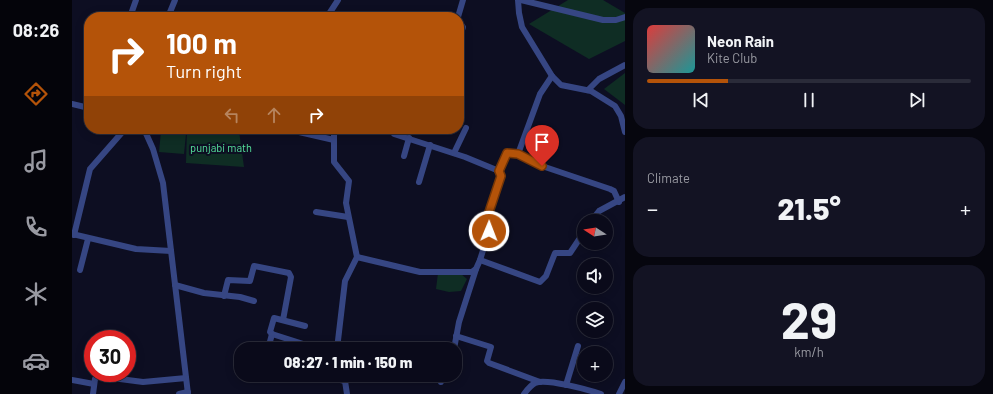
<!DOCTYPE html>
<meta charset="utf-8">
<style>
:root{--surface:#0a0a1a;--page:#131323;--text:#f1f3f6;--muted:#999aa2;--line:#2a2b39;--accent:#b45309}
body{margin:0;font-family:Barlow,sans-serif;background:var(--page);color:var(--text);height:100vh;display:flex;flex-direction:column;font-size:15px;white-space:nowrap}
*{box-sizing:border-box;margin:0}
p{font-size:13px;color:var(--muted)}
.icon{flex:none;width:22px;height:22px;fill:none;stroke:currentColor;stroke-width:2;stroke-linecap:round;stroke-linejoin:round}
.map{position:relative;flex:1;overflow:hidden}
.details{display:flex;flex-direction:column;gap:8px;padding:8px;background:#06060e;width:368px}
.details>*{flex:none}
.hud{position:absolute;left:12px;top:12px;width:380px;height:122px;border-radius:16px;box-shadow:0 2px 10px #0003,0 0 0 1px var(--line);background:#b45309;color:#fff;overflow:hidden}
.needle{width:26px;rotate:282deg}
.controls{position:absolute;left:505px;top:214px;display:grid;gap:8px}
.controls a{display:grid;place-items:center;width:36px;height:36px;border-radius:50%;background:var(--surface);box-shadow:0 2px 10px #0003,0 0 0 1px var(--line);font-size:20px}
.speed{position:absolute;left:12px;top:330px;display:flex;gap:8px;font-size:20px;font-weight:700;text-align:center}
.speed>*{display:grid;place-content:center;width:52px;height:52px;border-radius:50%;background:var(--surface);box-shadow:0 2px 10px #0003,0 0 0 1px var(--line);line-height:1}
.speed .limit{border:6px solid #d22;background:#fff;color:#111}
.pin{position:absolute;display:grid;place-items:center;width:34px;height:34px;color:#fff;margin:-41px -17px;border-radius:50% 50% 50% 0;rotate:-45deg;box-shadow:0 0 4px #0007}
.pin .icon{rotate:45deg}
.me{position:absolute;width:44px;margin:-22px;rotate:1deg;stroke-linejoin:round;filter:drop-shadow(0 0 3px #0008)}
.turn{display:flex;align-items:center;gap:14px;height:84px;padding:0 16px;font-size:18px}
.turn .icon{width:52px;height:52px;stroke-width:2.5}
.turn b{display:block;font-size:28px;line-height:34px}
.lanes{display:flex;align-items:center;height:38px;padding:0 16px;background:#0003;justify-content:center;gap:20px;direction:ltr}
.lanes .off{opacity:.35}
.big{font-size:30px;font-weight:800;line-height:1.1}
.details .tile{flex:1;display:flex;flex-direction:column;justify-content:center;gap:6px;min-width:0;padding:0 14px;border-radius:16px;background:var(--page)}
.details .dial{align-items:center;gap:0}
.dial b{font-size:52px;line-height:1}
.song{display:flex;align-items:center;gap:12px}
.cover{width:48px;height:48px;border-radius:6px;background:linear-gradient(135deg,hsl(0 70% 55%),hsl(180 70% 35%))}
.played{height:4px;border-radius:2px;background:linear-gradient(90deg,var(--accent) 25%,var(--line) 25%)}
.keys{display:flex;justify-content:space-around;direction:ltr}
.heat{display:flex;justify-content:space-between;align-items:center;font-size:22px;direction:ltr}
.trip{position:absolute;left:162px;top:342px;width:228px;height:40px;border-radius:16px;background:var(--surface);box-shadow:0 2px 10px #0003,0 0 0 1px var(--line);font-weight:800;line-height:40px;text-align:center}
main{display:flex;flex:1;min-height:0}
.menu{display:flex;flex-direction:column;width:72px;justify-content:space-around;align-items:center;background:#04040a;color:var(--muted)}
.menu .icon{width:28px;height:28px}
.menu .active{color:var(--accent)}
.menu b{font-size:18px;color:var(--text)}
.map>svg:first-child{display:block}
.green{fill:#0f2d24}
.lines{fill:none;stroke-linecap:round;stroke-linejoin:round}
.minor{stroke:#364683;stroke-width:6}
.route-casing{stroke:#753606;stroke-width:10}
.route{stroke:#b45309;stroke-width:7}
.labels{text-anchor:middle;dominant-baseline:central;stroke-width:4;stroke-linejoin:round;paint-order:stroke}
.park-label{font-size:11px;fill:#56e39d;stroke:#0d0e22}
</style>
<main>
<nav class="menu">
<b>08:26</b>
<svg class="icon active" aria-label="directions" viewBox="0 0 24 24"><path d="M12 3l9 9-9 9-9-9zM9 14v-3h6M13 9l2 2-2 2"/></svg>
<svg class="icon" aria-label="music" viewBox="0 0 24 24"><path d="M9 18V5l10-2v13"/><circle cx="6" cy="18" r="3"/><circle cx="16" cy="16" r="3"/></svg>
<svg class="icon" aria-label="phone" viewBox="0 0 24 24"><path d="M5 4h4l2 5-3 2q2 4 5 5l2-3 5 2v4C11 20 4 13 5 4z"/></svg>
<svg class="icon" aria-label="climate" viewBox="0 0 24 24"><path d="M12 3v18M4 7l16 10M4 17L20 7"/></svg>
<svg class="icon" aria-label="car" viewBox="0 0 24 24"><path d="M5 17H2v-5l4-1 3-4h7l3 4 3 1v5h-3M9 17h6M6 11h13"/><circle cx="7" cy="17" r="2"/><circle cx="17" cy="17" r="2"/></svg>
</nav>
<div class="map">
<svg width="553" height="394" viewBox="0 0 553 394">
<rect width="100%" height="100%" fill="#0d0e22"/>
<g class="green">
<polygon points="496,0 531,0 553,13 553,41 517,59 457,24"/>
<polygon points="553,73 553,105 532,89"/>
<polygon points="115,129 151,129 167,131 172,167 114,163"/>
<polygon points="89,131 114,134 112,154 87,152"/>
<polygon points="366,273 389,274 395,279 389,291 377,292 364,289"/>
</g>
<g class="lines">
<g class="minor">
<polyline points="446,0 447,13 450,27 480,76 489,85 519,91 543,106 549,116 553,132"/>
<polyline points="449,0 531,20 544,20 553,17"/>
<polyline points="58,17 64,0"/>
<polyline points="96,17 103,0"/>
<polyline points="255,17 266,0"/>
<polyline points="386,17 391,0"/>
<polyline points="387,22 391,27 387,39"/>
<polyline points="480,76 468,94 446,154 470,166 538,189 542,191 547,202"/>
<polyline points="516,90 527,79 553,65"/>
<polyline points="0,104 17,108"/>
<polyline points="72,129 81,149 91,183 116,394"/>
<polyline points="214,129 262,140"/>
<polyline points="262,129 262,162 277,181 274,203 285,257 273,281 265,349"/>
<polyline points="321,129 322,134 393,157 427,171 429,174 417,212 417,231 408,260"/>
<polyline points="382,153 394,128"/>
<polyline points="332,156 337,138"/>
<polyline points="427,171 435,153 446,154"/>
<polyline points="347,182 358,145"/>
<polyline points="244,212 276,217"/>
<polyline points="519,221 527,211 553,197"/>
<polyline points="0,234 64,249 99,251"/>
<polyline points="2,235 18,169 53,129"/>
<polyline points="285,257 348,272 400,272 404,269 408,260 468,282 474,276 483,253 498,253 512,232"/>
<polyline points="8,270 16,239"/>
<polyline points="103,285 132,293 168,297 182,301"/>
<polyline points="152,296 156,280 178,281 182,266 217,273 219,277 211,320"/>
<polyline points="233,326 202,318 198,332 200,334 247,349"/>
<polyline points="384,336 419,347 415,361 417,363 468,382"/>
<polyline points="196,349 200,334"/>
<polyline points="382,349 387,322 404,269"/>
<polyline points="246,375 273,381"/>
<polyline points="271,375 273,381 275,394"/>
<polyline points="0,380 22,384"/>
<polyline points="369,382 371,375"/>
<polyline points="494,385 506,346"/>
<polyline points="21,394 23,379 25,376 71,382 114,378"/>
<polyline points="107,394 116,392"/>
<path d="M452,394c3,-4 7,-9 11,-11 11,-5 54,7 66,11"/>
<polyline points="547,394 553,382"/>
</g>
</g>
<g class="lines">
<defs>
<polyline id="route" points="417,231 417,212 429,176 427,171 435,153 446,154 470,166"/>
</defs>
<use href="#route" class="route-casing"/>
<use href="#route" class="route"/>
</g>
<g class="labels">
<g class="park-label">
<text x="149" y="147">punjabi math</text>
</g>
</g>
</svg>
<div class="controls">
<a><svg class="needle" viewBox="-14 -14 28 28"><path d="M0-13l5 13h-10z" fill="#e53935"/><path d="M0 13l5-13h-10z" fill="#999aa2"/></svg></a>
<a><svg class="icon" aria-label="sound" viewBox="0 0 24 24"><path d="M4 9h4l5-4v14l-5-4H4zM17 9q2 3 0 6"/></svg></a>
<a><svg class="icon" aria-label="layers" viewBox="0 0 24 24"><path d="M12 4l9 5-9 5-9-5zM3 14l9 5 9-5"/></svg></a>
<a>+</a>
</div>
<div class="speed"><div class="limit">30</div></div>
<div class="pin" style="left:470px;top:166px;background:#d93025"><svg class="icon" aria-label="arrive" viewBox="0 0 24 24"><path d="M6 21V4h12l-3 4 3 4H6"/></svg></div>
<svg class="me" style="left:417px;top:231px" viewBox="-20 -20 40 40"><circle r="17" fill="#b45309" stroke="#fff" stroke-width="3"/><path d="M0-11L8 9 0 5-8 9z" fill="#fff"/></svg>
<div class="trip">08:27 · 1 min · 150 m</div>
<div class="hud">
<div class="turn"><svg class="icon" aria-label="right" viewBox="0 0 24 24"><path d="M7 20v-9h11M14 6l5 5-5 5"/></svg><div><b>100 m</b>Turn right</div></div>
<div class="lanes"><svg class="icon off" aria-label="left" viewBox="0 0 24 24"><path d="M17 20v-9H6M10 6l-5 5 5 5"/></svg><svg class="icon off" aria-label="ahead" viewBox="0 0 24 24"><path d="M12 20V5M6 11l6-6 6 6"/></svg><svg class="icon" aria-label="right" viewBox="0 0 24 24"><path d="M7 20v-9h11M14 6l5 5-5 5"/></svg></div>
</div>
</div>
<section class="details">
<div class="tile">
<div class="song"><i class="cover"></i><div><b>Neon Rain</b><p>Kite Club</p></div></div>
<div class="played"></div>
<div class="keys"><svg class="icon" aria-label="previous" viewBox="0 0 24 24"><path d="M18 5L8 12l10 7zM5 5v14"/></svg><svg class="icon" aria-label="pause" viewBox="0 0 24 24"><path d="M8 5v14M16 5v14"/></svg><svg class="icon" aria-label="next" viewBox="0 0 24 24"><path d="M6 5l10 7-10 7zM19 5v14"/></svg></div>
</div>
<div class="tile"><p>Climate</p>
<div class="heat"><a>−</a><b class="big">21.5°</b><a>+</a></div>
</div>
<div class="tile dial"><b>29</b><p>km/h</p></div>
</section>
</main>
